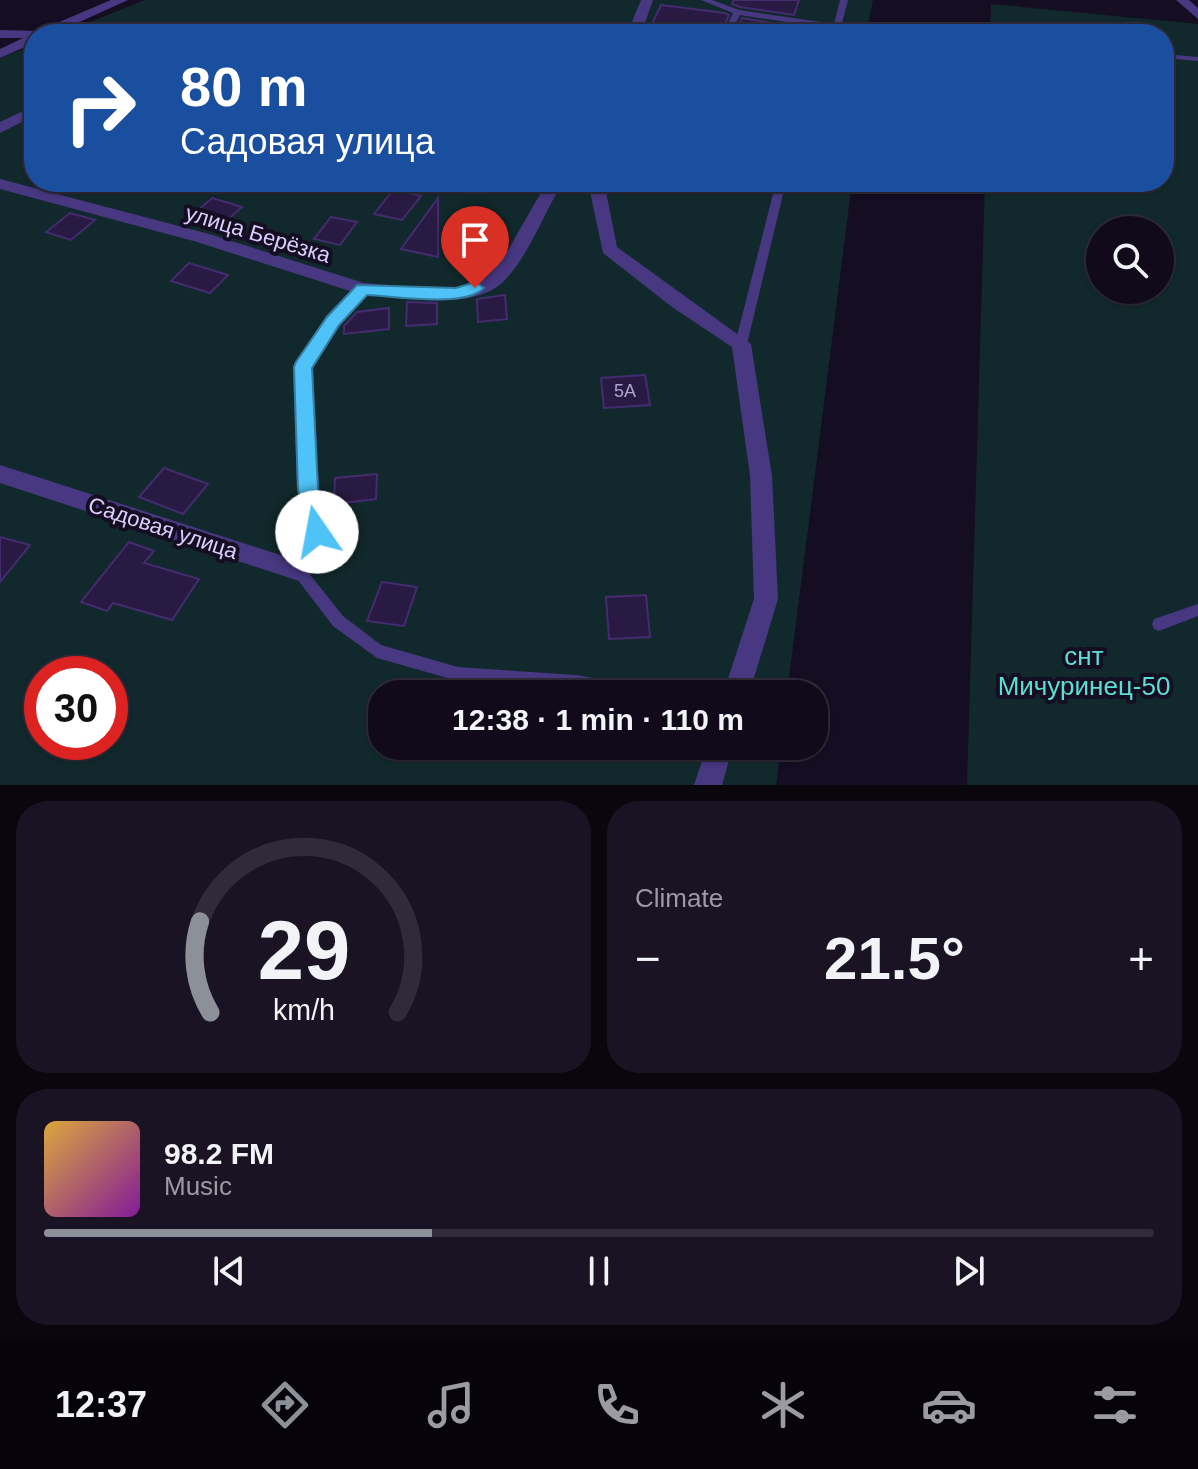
<!DOCTYPE html>
<meta charset="utf-8">
<style>
:root{--surface:#100a1a;--page:#191323;--text:#f1f3f6;--muted:#9c9aa2;--line:#302b39;--accent:#8c9099}
body{margin:0;font-family:Arial,sans-serif;background:var(--page);color:var(--text);height:100vh;display:flex;flex-direction:column;font-size:30px;white-space:nowrap}
*{box-sizing:border-box;margin:0}
p{font-size:26px;color:var(--muted)}
.icon{flex:none;width:44px;height:44px;fill:none;stroke:currentColor;stroke-width:2;stroke-linecap:round;stroke-linejoin:round}
.map{position:relative;height:785px;overflow:hidden}
.sheet{display:flex;flex-direction:column;gap:16px;padding:16px;background:#09060e;flex:1}
.sheet>*{flex:none}
.banner{position:absolute;left:24px;top:24px;width:1150px;height:168px;border-radius:32px;box-shadow:0 2px 6px #0004,0 0 0 2px var(--line);background:#1a4fa0;color:#fff;overflow:hidden}
.controls{position:absolute;left:1086px;top:216px;display:grid;gap:16px}
.controls a{display:grid;place-items:center;width:88px;height:88px;border-radius:50%;background:var(--surface);box-shadow:0 2px 6px #0004,0 0 0 2px var(--line);font-size:40px}
.speed{position:absolute;left:24px;top:656px;display:flex;gap:16px;font-size:40px;font-weight:700;text-align:center}
.speed>*{display:grid;place-content:center;width:104px;height:104px;border-radius:50%;background:var(--surface);box-shadow:0 2px 6px #0004,0 0 0 2px var(--line);line-height:1}
.speed .limit{border:12px solid #d22;background:#fff;color:#111}
.pin{position:absolute;display:grid;place-items:center;width:68px;height:68px;color:#fff;margin:-82px -34px;border-radius:50% 50% 50% 0;rotate:-45deg;box-shadow:0 0 8px #0007}
.pin .icon{rotate:45deg}
.me{position:absolute;width:88px;margin:-44px;rotate:348deg;stroke-linejoin:round;filter:drop-shadow(0 0 6px #0008)}
.turn{display:flex;align-items:center;gap:28px;height:168px;padding:0 24px;font-size:36px}
.turn .icon{width:104px;height:104px;stroke-width:2.5}
.turn b{display:block;font-size:56px;line-height:68px}
.big{font-size:60px;font-weight:600;line-height:1.1}
.sheet .widget{flex:1;display:flex;flex-direction:column;justify-content:center;gap:12px;min-width:0;padding:0 28px;border-radius:32px;background:var(--page)}
.sheet .dial{align-items:center;gap:0}
.dial svg{height:208px;overflow:visible;fill:none;stroke:var(--line);stroke-width:7;stroke-linecap:round;text-anchor:middle}
.dial text{fill:var(--text);stroke:none}
.song{display:flex;align-items:center;gap:24px}
.cover{width:96px;height:96px;border-radius:12px;background:linear-gradient(135deg,hsl(40 70% 55%),hsl(290 70% 35%))}
.played{height:8px;border-radius:4px;background:linear-gradient(90deg,var(--accent) 35%,var(--line) 35%)}
.keys{display:flex;justify-content:space-around;direction:ltr}
.heat{display:flex;justify-content:space-between;align-items:center;font-size:44px;direction:ltr}
.sheet .tiles{flex:1;display:grid;gap:16px;grid-template-columns:1fr 1fr}
.widget:last-child{grid-column:span 2}
.trip{position:absolute;left:368px;top:680px;width:460px;height:80px;border-radius:32px;background:var(--surface);box-shadow:0 2px 6px #0004,0 0 0 2px var(--line);font-weight:600;line-height:80px;text-align:center}
.dock{display:flex;height:128px;justify-content:space-around;align-items:center;background:#06040a;color:var(--muted)}
.dock .icon{width:56px;height:56px}
.dock .selected{color:var(--accent)}
.dock b{font-size:36px;color:var(--text)}
.map>svg:first-child{display:block}
.green{fill:#11292c;fill-rule:evenodd}
.building{fill:#291a43;stroke:#442b6f;stroke-width:2}
.lines{fill:none;stroke-linecap:round;stroke-linejoin:round}
.service{fill:#473881;fill-rule:evenodd}
.minor{fill:#473881;fill-rule:evenodd}
.route{fill:#4fc3f7;stroke:#337fa1;stroke-width:2}
.labels{text-anchor:middle;dominant-baseline:central;stroke-width:8;stroke-linejoin:round;paint-order:stroke}
.number-label{font-size:18px;fill:#afa2d0}
.street-label{font-size:22px;fill:#dccfff;stroke:#150e22}
.near-park-label{font-size:26px;fill:#5bdfd4;stroke:#150e22}
</style>
<div class="map">
<svg width="1198" height="785" viewBox="0 0 1198 785">
<rect width="100%" height="100%" fill="#150e22"/>
<g class="green">
<polygon points="145,0 873,0 866,34 60,34"/>
<path d="M991,4l207,20v761h-231l18,-603h179v-148h-174zM1100,230h60v60h-60z"/>
<path d="M34,45v137h818l-65,512h-405v52h399l-5,39h-776v-727zM42,674h68v68h-68z"/>
</g>
<g class="building">
<polygon points="734,0 799,0 794,15 740,7 732,4"/>
<polygon points="661,5 725,13 729,15 720,34 647,34"/>
<polygon points="742,18 790,26 788,34 734,34"/>
<polygon points="393,190 421,196 402,220 374,214"/>
<polygon points="212,198 242,207 217,229 187,220"/>
<polygon points="438,198 438,257 401,249"/>
<polygon points="70,213 95,220 71,240 46,232"/>
<polygon points="331,217 357,222 340,245 314,239"/>
<polygon points="189,263 228,275 210,293 171,281"/>
<polygon points="505,295 507,319 478,322 477,299"/>
<polygon points="407,302 437,303 437,324 406,326"/>
<polygon points="389,308 389,329 344,334 344,326 357,312"/>
<polygon points="645,375 650,405 604,408 601,378"/>
<polygon points="164,468 208,484 183,514 139,497"/>
<polygon points="377,474 376,499 334,504 335,478"/>
<polygon points="0,537 30,545 0,582"/>
<polygon points="129,542 154,551 144,563 199,579 172,620 113,603 107,611 81,602"/>
<polygon points="382,582 417,587 404,626 367,621"/>
<polygon points="646,595 650,637 609,639 606,597"/>
</g>
<g class="lines">
<g class="service">
<polygon points="701,0 712,0 739,10 834,24 840,0 848,0 839,34 831,34 832,29 740,15 731,34 723,34 733,13"/>
<polygon points="1164,54 1198,57 1198,61 1164,58"/>
<polygon points="776,182 786,182 747,344 741,348 735,344"/>
<polygon points="299,565 304,567 343,616 381,645 458,667 576,675 646,687 651,689 654,694 604,694 576,689 458,681 377,658 333,626 294,575 292,571 294,567"/>
<polygon points="1198,604 1198,616 1159,631 1154,629 1152,624 1154,619"/>
</g>
<g class="minor">
<polygon points="111,0 128,0 53,34 34,34 34,43 0,58 0,49 23,38 0,38 0,30 38,31"/>
<polygon points="641,0 653,0 641,34 627,34"/>
<polygon points="1176,0 1189,0 1198,8 1198,19"/>
<polygon points="34,106 34,116 0,133 0,122"/>
<path d="M0,179l209,55 155,49 65,5 33,-1 24,-9 22,-28 39,-68h16c-19,31 -32,69 -57,97 -30,33 -100,19 -139,16l-27,31 -27,42 6,121 9,43 -21,46 -8,3 -299,-98v-18l293,94 13,-27 -9,-43 -4,-122 33,-51 24,-25 -153,-49 -197,-53z"/>
<polygon points="588,182 604,182 617,247 751,344 772,476 778,599 749,694 723,694 754,599 750,476 732,347 672,307 603,253"/>
<polygon points="707,746 733,746 722,785 694,785"/>
</g>
</g>
<path class="route" d="M475,282l9,6c-19,20 -89,8 -117,7l-28,30 -27,43 6,121 9,43 -3,6 -7,2 -8,-2 -11,-49 -4,-122 2,-5 31,-45 30,-32 99,3z"/>
<g class="labels">
<g class="number-label">
<text x="625" y="391">5А</text>
</g>
<g class="street-label">
<text transform="translate(258 234) rotate(17)">улица Берёзка</text>
<text transform="translate(163 528) rotate(18)">Садовая улица</text>
</g>
<g class="near-park-label">
<text x="1084" y="656">снт<tspan x="1084" dy="30">Мичуринец-50</tspan></text>
</g>
</g>
</svg>
<div class="controls">
<a><svg class="icon" aria-label="search" viewBox="0 0 24 24"><circle cx="10" cy="10" r="6"/><path d="M15 15l6 6"/></svg></a>
</div>
<div class="speed"><div class="limit">30</div></div>
<div class="pin" style="left:475px;top:288px;background:#d93025"><svg class="icon" aria-label="arrive" viewBox="0 0 24 24"><path d="M6 21V4h12l-3 4 3 4H6"/></svg></div>
<svg class="me" style="left:317px;top:532px" viewBox="-20 -20 40 40"><circle r="19" fill="#fff"/><path d="M0-13L10 11 0 6-10 11z" fill="#4fc3f7"/></svg>
<div class="trip">12:38 · 1 min · 110 m</div>
<div class="banner">
<div class="turn"><svg class="icon" aria-label="right" viewBox="0 0 24 24"><path d="M7 20v-9h11M14 6l5 5-5 5"/></svg><div><b>80 m</b>Садовая улица</div></div>
</div>
</div>
<section class="sheet">
<div class="tiles">
<div class="widget dial"><svg viewBox="0 0 100 80">
<path d="M14 69A42 42 0 1 1 86 69"/>
<path d="M14 69A42 42 0 0 1 10 34" stroke="#8c9099"/>
<text x="50" y="56" font-size="32" font-weight="700">29</text>
<text x="50" y="72" font-size="11">km/h</text>
</svg></div>
<div class="widget"><p>Climate</p>
<div class="heat"><a>−</a><b class="big">21.5°</b><a>+</a></div>
</div>
<div class="widget">
<div class="song"><i class="cover"></i><div><b>98.2 FM</b><p>Music</p></div></div>
<div class="played"></div>
<div class="keys"><svg class="icon" aria-label="previous" viewBox="0 0 24 24"><path d="M18 5L8 12l10 7zM5 5v14"/></svg><svg class="icon" aria-label="pause" viewBox="0 0 24 24"><path d="M8 5v14M16 5v14"/></svg><svg class="icon" aria-label="next" viewBox="0 0 24 24"><path d="M6 5l10 7-10 7zM19 5v14"/></svg></div>
</div>
</div>
</section>
<nav class="dock">
<b>12:37</b>
<svg class="icon selected" aria-label="directions" viewBox="0 0 24 24"><path d="M12 3l9 9-9 9-9-9zM9 14v-3h6M13 9l2 2-2 2"/></svg>
<svg class="icon" aria-label="music" viewBox="0 0 24 24"><path d="M9 18V5l10-2v13"/><circle cx="6" cy="18" r="3"/><circle cx="16" cy="16" r="3"/></svg>
<svg class="icon" aria-label="phone" viewBox="0 0 24 24"><path d="M5 4h4l2 5-3 2q2 4 5 5l2-3 5 2v4C11 20 4 13 5 4z"/></svg>
<svg class="icon" aria-label="climate" viewBox="0 0 24 24"><path d="M12 3v18M4 7l16 10M4 17L20 7"/></svg>
<svg class="icon" aria-label="car" viewBox="0 0 24 24"><path d="M5 17H2v-5l4-1 3-4h7l3 4 3 1v5h-3M9 17h6M6 11h13"/><circle cx="7" cy="17" r="2"/><circle cx="17" cy="17" r="2"/></svg>
<svg class="icon" aria-label="filters" viewBox="0 0 24 24"><path d="M4 7h16M4 17h16"/><circle cx="9" cy="7" r="2"/><circle cx="15" cy="17" r="2"/></svg>
</nav>
